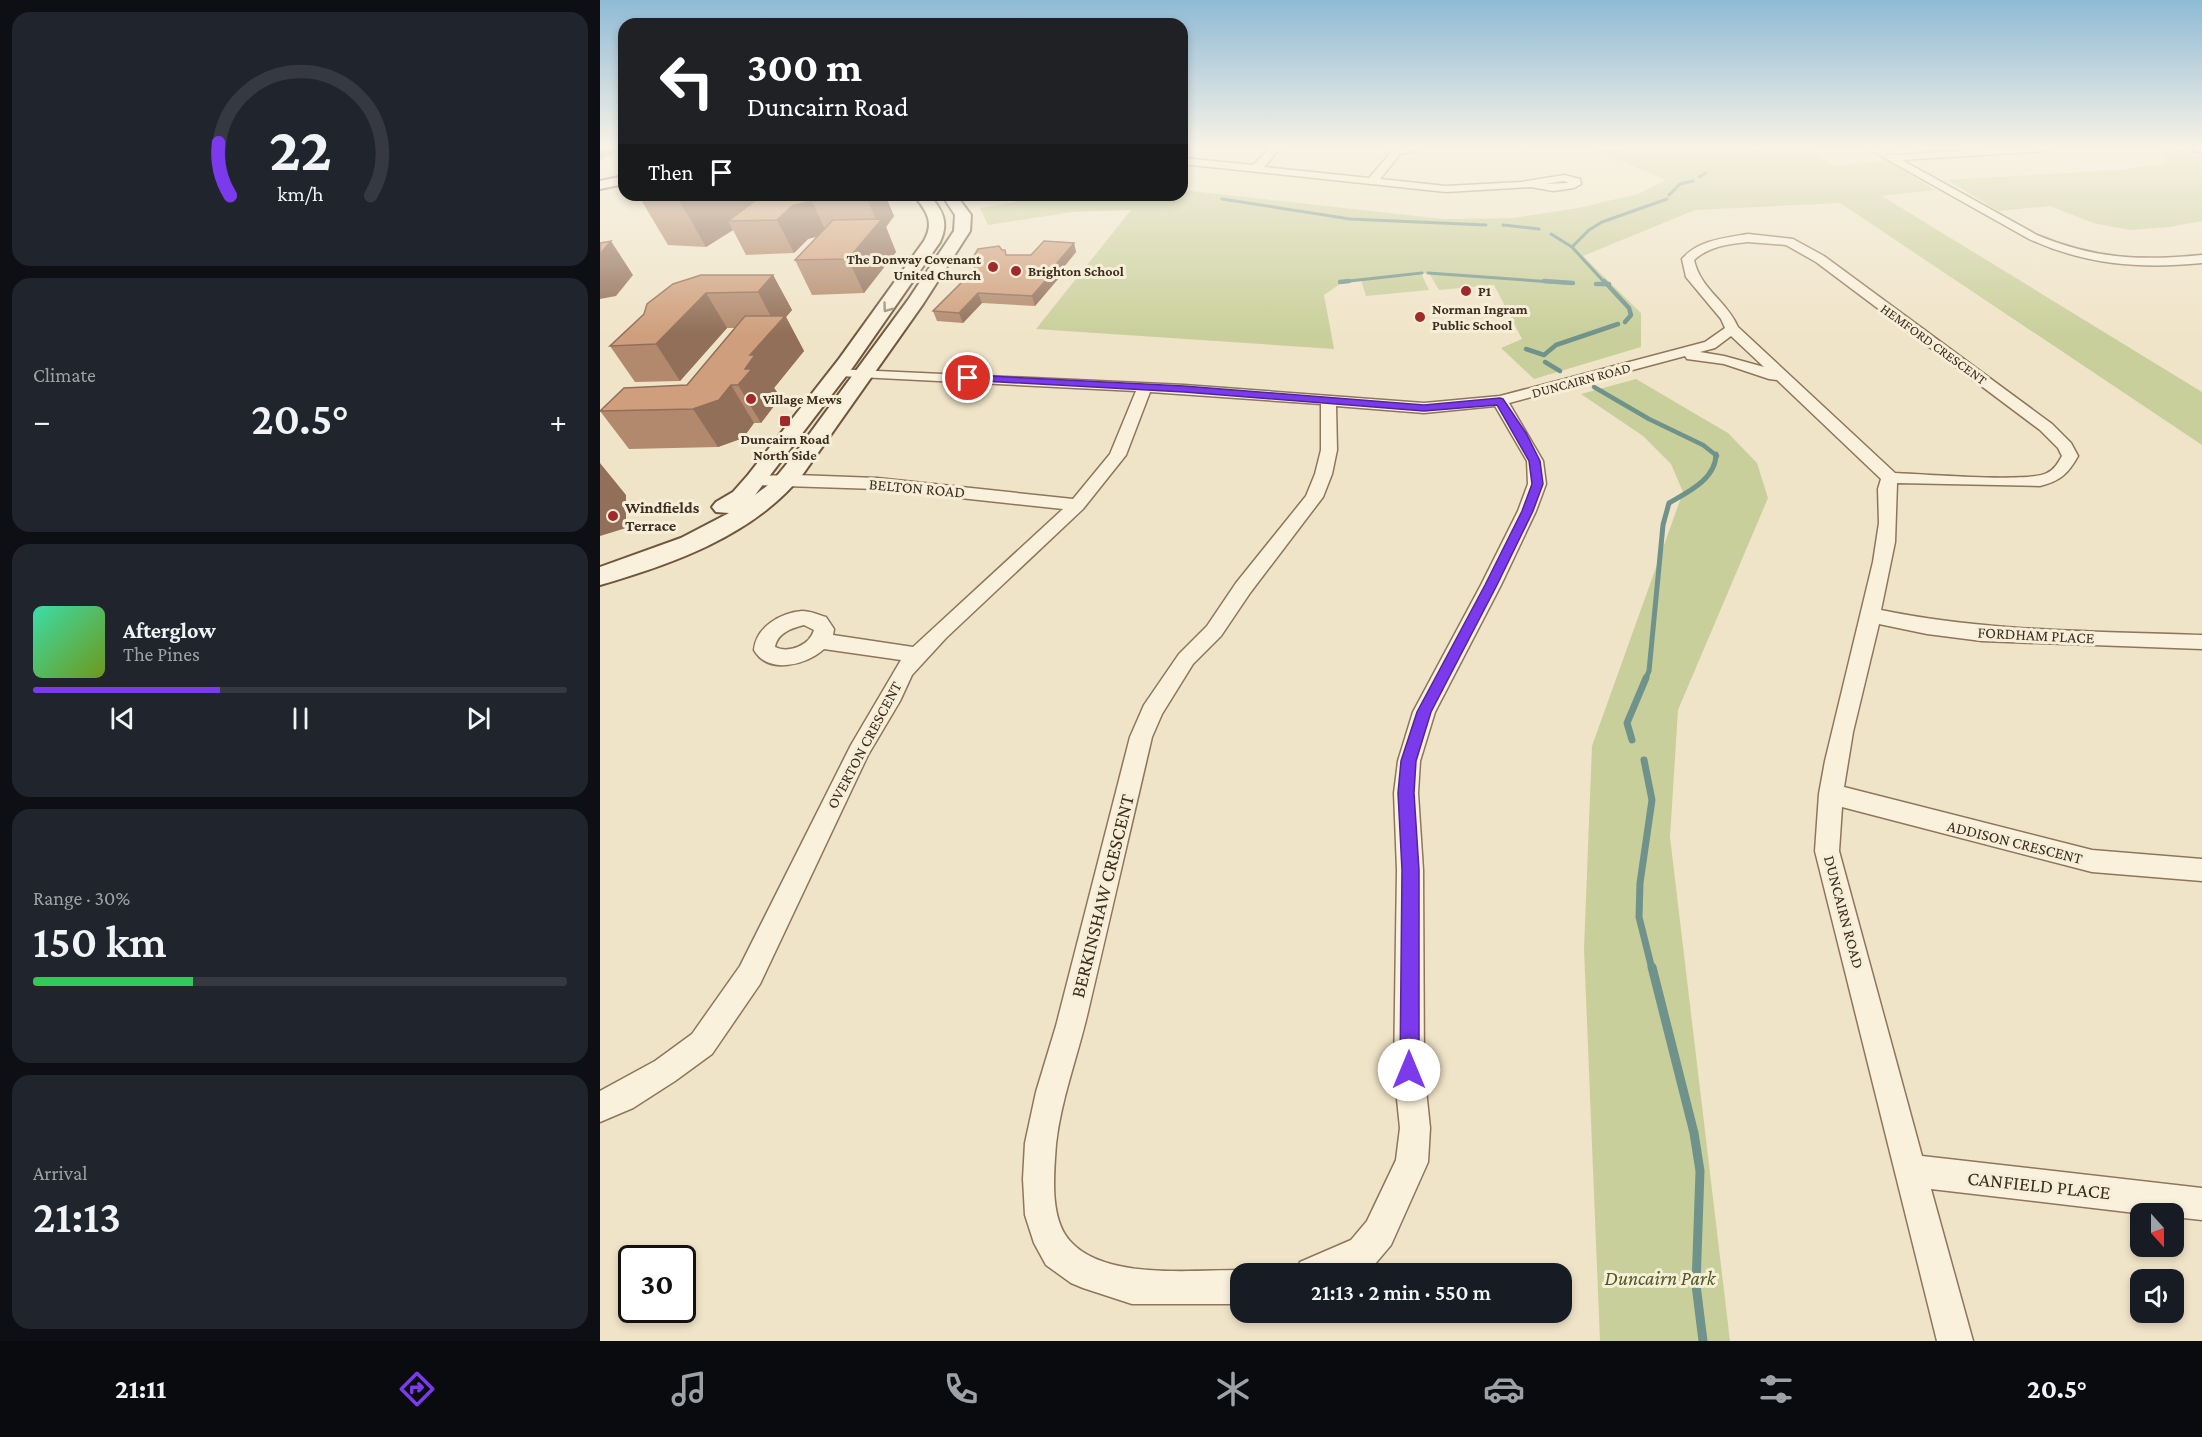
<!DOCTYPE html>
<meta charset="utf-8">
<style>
:root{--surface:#171b24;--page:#20242c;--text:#f1f3f6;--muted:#9ea1a6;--line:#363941;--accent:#7c3aed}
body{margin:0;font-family:"Crimson Pro",serif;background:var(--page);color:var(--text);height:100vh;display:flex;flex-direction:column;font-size:22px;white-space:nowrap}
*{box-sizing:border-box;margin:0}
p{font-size:20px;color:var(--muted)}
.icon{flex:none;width:33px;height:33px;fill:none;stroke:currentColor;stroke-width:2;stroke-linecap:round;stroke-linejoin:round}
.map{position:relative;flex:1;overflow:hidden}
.sheet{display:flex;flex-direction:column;gap:12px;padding:12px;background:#0d0f14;width:600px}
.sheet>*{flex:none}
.guide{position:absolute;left:18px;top:18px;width:570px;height:183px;border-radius:18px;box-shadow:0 3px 9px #0003;background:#202124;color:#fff;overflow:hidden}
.needle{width:39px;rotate:159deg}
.tools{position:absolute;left:1530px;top:1203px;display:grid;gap:12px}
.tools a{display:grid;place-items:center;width:54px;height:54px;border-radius:12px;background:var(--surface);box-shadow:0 3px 9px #0003;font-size:30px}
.speed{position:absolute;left:18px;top:1245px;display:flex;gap:12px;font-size:30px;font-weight:700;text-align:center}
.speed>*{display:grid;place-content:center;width:78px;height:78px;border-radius:50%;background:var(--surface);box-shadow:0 3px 9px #0003;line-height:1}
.speed .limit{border:3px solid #111;border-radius:9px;background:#fff;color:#111}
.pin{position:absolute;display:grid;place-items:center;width:51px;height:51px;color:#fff;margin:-26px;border:3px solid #fff;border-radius:50%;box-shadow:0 2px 6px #0007}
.me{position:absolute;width:66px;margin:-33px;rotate:0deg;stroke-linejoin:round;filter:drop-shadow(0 0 4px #0008)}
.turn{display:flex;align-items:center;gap:21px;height:126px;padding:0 30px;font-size:27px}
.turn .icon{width:78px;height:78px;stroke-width:2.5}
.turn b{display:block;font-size:42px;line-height:51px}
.then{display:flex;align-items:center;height:57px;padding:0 30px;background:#0003;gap:12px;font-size:22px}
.big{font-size:45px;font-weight:600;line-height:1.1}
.sheet .widget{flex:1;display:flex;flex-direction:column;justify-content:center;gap:9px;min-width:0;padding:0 21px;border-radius:18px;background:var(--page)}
.sheet .dial{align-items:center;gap:0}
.dial svg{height:156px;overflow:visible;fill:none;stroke:var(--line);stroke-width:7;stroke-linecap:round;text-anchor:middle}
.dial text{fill:var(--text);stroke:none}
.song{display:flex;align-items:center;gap:18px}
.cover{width:72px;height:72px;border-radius:9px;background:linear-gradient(135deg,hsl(160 70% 55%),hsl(80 70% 35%))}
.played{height:6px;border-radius:3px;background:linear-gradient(90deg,var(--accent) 35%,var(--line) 35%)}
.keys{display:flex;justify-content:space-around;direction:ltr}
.heat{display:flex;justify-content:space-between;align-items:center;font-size:33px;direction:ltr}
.charge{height:9px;border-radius:4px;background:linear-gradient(90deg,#34c759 30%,var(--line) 0)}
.trip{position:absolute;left:630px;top:1263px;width:342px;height:60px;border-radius:18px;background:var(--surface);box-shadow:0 3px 9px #0003;font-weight:600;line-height:60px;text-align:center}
.tab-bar{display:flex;height:96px;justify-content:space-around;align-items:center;background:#090b0e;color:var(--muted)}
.tab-bar .icon{width:42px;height:42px}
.tab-bar .on{color:var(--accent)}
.tab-bar b{font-size:27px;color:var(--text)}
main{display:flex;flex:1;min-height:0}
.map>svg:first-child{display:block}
.green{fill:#c9cf9b}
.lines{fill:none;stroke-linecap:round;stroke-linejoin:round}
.stream-far4{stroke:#6f938a;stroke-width:3}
.stream-far3{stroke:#6f938a;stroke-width:4.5}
.stream-far2{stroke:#6f938a;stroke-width:5}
.stream-far1{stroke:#6f938a;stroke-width:7}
.stream{stroke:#6f938a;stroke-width:9}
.street-casing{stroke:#8d765c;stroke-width:3}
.secondary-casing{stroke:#6f573f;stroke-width:4}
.street{fill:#faf1dc;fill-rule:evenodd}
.secondary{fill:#faf1dc;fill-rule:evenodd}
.wall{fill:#b2896c}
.shaded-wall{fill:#916f58}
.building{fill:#cf9f7d;stroke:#916f58;stroke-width:1.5}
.oneway{stroke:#9c907e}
.route{fill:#7c3aed;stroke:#51269a;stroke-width:1.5}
.poi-dot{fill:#9e2a2b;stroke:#f7eed8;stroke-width:2}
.labels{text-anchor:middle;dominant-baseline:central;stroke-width:6;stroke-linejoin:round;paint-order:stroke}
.far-poi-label{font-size:14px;font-weight:bold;fill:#3d2e20;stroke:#f7eed8;text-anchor:start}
.far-street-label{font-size:14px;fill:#3d2e20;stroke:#f7eed8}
.street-label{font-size:16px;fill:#3d2e20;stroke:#f7eed8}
.poi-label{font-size:16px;font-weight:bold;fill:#3d2e20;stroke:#f7eed8;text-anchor:start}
.near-street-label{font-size:20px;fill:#3d2e20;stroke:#f7eed8}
.near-park-label{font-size:20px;font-style:italic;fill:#4d5a26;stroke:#f7eed8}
</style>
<main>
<section class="sheet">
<div class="widget dial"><svg viewBox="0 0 100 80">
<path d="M14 69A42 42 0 1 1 86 69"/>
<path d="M14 69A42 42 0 0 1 8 42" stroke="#7c3aed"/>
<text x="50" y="56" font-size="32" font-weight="700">22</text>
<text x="50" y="72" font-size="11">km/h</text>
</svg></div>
<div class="widget"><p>Climate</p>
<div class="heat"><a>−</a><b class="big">20.5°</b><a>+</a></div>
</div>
<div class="widget">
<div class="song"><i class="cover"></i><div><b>Afterglow</b><p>The Pines</p></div></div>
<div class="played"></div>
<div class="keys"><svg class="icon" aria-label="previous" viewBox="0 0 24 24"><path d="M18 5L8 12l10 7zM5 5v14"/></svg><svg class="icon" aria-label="pause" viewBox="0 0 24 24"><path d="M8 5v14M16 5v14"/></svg><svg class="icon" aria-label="next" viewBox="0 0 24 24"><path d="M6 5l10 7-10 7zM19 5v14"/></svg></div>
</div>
<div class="widget"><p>Range · 30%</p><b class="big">150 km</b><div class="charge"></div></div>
<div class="widget"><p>Arrival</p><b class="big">21:13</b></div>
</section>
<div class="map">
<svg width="1602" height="1341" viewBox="0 0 1602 1341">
<rect width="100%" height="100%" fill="#f0e4c8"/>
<g class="green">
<polygon points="1026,148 1152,148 1170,159 1153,148 1206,148 1235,166 1286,160 1335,190 1282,196 1602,392 1602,445 1240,203 1095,210 983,256 1041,313 1041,347 934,379 901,348 922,339 894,285 839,290 829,273 786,278 822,275 829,290 766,296 761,280 743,282 724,295 734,349 436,329 531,210 472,212 388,225 380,208 452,195 582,195 582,190 843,219 913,218 978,208 1038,194 1066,180 994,150"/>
<polygon points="1563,148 1576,148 1602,155 1602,221 1570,227 1530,230 1493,223 1450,206 1398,211 1347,180 1520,170 1567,163"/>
<polygon points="1036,379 1128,433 1157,463 1168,498 1078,710 1070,837 1130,1341 1000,1341 984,949 992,746 1083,492 1071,464 1043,436 981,394"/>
</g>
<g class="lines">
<g class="stream-far4">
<polyline points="1099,177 1106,173"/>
<polyline points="1069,195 1080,184 1093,181"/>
<polyline points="622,199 750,219 886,225"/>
<polyline points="903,225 939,229"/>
<polyline points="951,234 972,247 1005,283"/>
<polyline points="972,247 989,230 1002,222 1067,199"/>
<polyline points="828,273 966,283"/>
<polyline points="740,282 822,273"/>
</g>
<g class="stream-far3">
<polyline points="944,281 973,283"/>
<polyline points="1004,281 1029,308 1031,315 1025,322"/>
<polyline points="740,282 749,281"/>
<polyline points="996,284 1009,284"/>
<polyline points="926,349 944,355 956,345 1018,324"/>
<polyline points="945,362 960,371"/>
<polyline points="994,387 1049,419 1103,445 1117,456"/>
</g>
<path class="stream-far2" d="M1045,680l4,-9 14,-146 6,-22c19,-11 47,-24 47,-49"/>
<g class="stream-far1">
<polyline points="1032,740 1027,723 1046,678"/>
<polyline points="1044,760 1052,800 1040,883 1039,917 1052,969"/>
</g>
<polyline class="stream" points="1052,967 1094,1133 1100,1171 1096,1285 1103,1341"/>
<defs>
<g id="street">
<path d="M670,148h10l-16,19 105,11 24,-28 27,-2 -2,2 -18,4 -20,25 66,7 75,-4 43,-7 16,4 1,5 -7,4 -21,3 -22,-4 -85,5 -264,-28v-6l71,7zM964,181l5,2 -24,1z"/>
<path d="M1267,148h11l14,7 116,-7h43l-5,3 -144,9 135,75c57,24 104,26 165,20v8c-62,6 -116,2 -173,-24z"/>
<path d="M1148,234l45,5 31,17 228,168 19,19 7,13c-10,18 -18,25 -38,30l-143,-3 -2,59 -14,68c106,22 214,21 321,25v14l-220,-8 -55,-7 -48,-10 -26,108 -9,55 248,63 110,9v22l-110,-9 -250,-65 -3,44 83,305 280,32v32l-28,-3v-3h-30l-213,-25 42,152h-36l-122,-490 4,-57 6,-33 48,-199 6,-39 -1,-34 3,-10 -104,-99 -8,-1 -45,-15 -37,-5 -2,-3 -176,47 34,58 3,23 -10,27 -35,74 -66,127 -15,49 -2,32 5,77 1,200 6,58 -2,34 -37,83 -16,19 -22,10h-58l5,-12 51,-22 16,-19 29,-61 4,-32 -6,-58 3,-200 -3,-77 4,-32 15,-49 68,-127 37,-74 10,-27 -1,-23 -32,-55 -71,7 -88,-7 1,44 -5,24 -9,23 -73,96 -29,43 -28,28 -31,50 -10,23c-22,93 -43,186 -65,279 -10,42 -26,84 -31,128 -2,29 -7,74 14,97 34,39 122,29 170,29l9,4h-9v30h-108l-49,-16 -12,-5 -25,-18 -12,-22 -9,-28 -2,-36 2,-36 11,-51 20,-66 74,-289 14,-32 35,-51 28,-28 29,-43 70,-87 9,-22 6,-24v-46l-171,-12 -24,63 -43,54 -137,129 -34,37 -12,26 -32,54 -108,229 -48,70 -37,27 -42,27 -33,14v-31l55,-30 37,-27 48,-68 111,-221 50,-85 -77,-11c-17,16 -56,26 -70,1 2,-23 26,-37 48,-39 8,0 17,4 24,6l8,12 -1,6 80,12 150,-138 -186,-20 -121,-4 -6,-1 -2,-4 2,-4 46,-1 81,3 196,21 37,-45 26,-63 -297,-15 -7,-4 2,-3 350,16 240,18 76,-7 205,-54 20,-14 -4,-9 -35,-42 -4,-18c16,-19 43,-21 66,-25zM1148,242l38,3 30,17 224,168 18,18 4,8c-4,7 -8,14 -15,17 -18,10 -125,1 -152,0l-157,-146c-12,-27 -37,-37 -44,-67 15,-14 35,-16 54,-18zM1131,336l33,31 -40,-11 -24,-4 15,-4zM204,625l10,5c-4,15 -25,24 -39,17 2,-14 17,-19 29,-22z"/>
</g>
<g id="secondary">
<polygon points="1593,148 1602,148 1602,152 1594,151"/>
<polygon points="24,176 24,184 0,189 0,181"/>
<path d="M314,195h15c14,15 20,28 11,47l-87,125 -98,128 17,-13 22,-27 114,-155 46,-69 1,-16 -13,-20h14l15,20 -1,16 -47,73 -120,170c-49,61 -130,90 -203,111v-18l81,-29 48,-25 -13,-1 -4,-5 4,-5 17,-10 15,-17 91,-116 85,-118c11,-20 2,-30 -10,-46z"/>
</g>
</defs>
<use href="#street" class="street-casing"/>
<use href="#secondary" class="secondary-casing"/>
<use href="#street" class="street"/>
<use href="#secondary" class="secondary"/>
</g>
<g class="wall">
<polygon points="285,195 294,216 286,227 296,252 264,293 212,295 195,260 218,236 208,239 194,253 146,255 133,230 106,247 68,245 40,198"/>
<polygon points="474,243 476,252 463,268 464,272 435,306 382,303 363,323 337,321 333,311 375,269 407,255 431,255"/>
<polygon points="173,275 192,310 186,317 204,351 174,388 177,392 171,400 174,406 161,423 154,423 143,438 118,447 29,449 0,411 87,385 135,328 127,328 80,381 35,382 10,346 44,314 73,284"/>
</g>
<g class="shaded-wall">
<polygon points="0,148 14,148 17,152 0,160"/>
<polygon points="89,195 170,195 128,221 133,230 106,247 79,200"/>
<polygon points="272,195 285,195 294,216 286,227 296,252 264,293 248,259 278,224 268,201"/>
<polygon points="212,201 227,234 208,239 194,253 177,220 192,206"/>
<polygon points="11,241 33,275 16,296 0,299 0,254"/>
<polygon points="474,243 476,252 463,268 464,272 435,306 432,296 457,263"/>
<polygon points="173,275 192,310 186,317 204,351 174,388 177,392 171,400 174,406 161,423 138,385 150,355 176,326 158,292"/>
<polygon points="106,293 127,328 80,381 56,344"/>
<polygon points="378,293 382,303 363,323 359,313"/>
<polygon points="131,385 154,423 143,438 118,447 93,409"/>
<polygon points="0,463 26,495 26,528 0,536"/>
</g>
<g class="building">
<polygon points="46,195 89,195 79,200 40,198"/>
<polygon points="163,195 272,195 268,201 212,201 192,206 177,220 128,221"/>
<polygon points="282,219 248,259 195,260 233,220"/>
<polygon points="11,241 0,254 0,243"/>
<polygon points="444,241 474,243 457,263 461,263 432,296 378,293 359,313 333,311 375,269 372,259 378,249 399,246 402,250 405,250 406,255 431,255"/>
<polygon points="101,275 173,275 158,292 106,293 56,344 10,346 44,314 47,304 73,284"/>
<polygon points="145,316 185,316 150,355 155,355 145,369 152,369 138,385 131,385 119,400 93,409 0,411 24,388 87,385"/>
</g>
<defs><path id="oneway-chevron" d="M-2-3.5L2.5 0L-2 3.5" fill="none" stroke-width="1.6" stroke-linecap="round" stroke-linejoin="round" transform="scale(1.5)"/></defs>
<use class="oneway" href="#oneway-chevron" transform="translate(287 308) rotate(126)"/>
<linearGradient id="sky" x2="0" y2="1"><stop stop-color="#8fbad6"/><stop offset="0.44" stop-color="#f8f3e6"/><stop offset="1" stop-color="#f8f3e6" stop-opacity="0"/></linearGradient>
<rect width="1602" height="335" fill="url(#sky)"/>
<polygon class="route" points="368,375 584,386 824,405 900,398 903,399 926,433 940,461 943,484 933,511 897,585 831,712 816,761 814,793 819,870 819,1070 816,1076 809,1079 802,1076 800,1070 802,870 798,793 801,761 817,712 885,585 922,511 932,484 929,461 897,405 824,411 584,392 364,380 363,378"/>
<g class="poi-dot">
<circle cx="393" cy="267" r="6"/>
<circle cx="416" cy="271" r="6"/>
<circle cx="866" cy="291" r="6"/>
<circle cx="820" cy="317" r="6"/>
<circle cx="151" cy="399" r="6"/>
<rect x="179" y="415" width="12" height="12" rx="3"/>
<circle cx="13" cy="516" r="6"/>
</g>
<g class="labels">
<g class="far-poi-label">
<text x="381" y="259" text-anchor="end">The Donway Covenant<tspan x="381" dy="16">United Church</tspan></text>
<text x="428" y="271">Brighton School</text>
<text x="878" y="291">P1</text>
<text x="832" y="309">Norman Ingram<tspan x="832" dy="16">Public School</tspan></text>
<text x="163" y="399">Village Mews</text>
<text x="185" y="439" text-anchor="middle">Duncairn Road<tspan x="185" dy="16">North Side</tspan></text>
</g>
<g class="far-street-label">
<text transform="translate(1334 344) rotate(36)">HEMFORD CRESCENT</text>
<text transform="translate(981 380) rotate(-15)">DUNCAIRN ROAD</text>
</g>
<g class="street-label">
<text transform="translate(317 488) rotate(5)">BELTON ROAD</text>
<text transform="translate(1436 635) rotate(3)">FORDHAM PLACE</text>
<text transform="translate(264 745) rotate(-62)">OVERTON CRESCENT</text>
<text transform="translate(1415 842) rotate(14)">ADDISON CRESCENT</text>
<text transform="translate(1244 912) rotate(75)">DUNCAIRN ROAD</text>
</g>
<g class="poi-label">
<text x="25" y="507">Windfields<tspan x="25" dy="18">Terrace</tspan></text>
</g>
<g class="near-street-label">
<text transform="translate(502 896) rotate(-76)">BERKINSHAW CRESCENT</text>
<text transform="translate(1439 1185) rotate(6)">CANFIELD PLACE</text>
</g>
<g class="near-park-label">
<text x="1060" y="1278">Duncairn Park</text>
</g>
</g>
</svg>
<div class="tools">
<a><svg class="needle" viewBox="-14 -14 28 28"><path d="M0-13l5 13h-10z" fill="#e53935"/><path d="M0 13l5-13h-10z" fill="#9ea1a6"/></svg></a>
<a><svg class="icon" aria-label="sound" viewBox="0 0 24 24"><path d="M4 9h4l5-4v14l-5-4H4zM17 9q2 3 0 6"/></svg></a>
</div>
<div class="speed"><div class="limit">30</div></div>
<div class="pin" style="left:368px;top:378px;background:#d93025"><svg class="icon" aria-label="arrive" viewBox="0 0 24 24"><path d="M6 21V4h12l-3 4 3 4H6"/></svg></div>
<svg class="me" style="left:809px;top:1070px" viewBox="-20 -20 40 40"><circle r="19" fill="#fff"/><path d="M0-13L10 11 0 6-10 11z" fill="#7c3aed"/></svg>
<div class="trip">21:13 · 2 min · 550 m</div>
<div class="guide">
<div class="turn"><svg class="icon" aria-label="left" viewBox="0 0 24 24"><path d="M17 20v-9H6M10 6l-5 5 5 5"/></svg><div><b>300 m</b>Duncairn Road</div></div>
<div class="then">Then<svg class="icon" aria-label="arrive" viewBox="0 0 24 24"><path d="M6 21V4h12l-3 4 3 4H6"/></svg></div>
</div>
</div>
</main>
<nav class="tab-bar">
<b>21:11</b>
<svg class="icon on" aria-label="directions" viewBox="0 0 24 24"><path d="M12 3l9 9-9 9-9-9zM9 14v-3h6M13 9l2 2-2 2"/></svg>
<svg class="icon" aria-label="music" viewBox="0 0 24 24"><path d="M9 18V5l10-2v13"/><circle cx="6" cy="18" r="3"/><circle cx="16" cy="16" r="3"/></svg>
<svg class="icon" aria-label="phone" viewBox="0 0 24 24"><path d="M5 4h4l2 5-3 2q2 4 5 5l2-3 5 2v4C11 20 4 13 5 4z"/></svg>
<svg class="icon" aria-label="climate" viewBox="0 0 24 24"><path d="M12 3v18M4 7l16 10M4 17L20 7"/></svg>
<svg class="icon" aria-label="car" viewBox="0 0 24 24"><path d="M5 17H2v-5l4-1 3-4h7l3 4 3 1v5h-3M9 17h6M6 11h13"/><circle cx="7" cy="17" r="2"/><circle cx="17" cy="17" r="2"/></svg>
<svg class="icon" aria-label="filters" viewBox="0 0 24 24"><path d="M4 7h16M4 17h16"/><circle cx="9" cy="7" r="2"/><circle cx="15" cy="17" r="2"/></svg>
<b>20.5°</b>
</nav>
